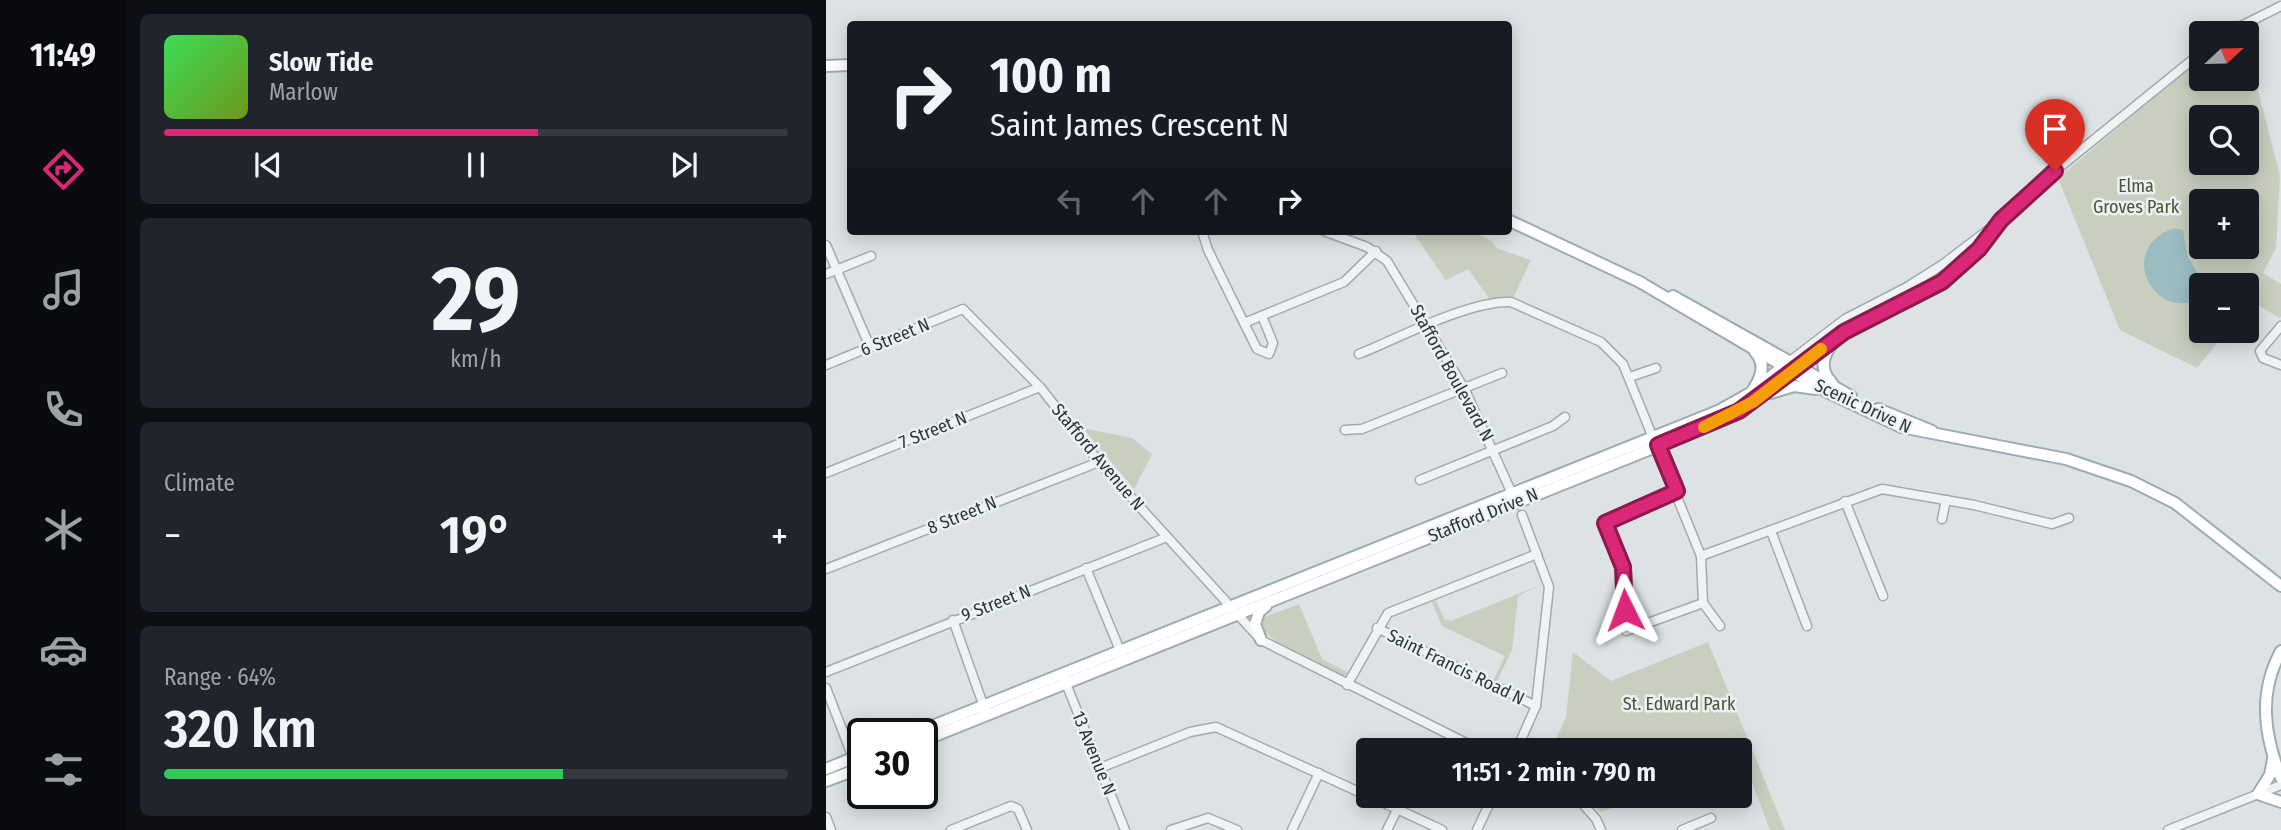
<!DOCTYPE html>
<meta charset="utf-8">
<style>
:root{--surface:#171b24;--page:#20242c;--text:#f1f3f6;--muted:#9ea1a6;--line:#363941;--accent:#db2777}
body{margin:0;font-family:"Fira Sans Condensed",sans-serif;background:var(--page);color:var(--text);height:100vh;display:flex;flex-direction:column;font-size:26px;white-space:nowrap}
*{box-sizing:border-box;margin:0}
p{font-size:23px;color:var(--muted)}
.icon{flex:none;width:38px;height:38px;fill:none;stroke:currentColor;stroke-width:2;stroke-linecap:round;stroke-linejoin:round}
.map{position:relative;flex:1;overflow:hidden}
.drawer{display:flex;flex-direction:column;gap:14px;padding:14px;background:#0d0f14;width:700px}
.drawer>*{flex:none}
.guide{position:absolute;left:21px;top:21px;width:665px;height:214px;border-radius:7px;box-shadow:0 4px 18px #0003;background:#171b24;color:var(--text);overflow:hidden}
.needle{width:46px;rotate:68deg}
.fabs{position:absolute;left:1363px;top:21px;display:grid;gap:14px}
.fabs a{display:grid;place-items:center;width:70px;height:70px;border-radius:7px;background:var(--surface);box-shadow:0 4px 18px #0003;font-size:35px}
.speed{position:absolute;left:21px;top:718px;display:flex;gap:14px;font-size:35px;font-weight:700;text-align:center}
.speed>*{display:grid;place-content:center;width:91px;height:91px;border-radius:50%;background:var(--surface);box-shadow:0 4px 18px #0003;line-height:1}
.speed .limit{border:4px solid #111;border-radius:10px;background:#fff;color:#111}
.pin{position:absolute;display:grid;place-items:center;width:60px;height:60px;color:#fff;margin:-72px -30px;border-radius:50% 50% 50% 0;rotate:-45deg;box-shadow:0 0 7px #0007}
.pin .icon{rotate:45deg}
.me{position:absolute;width:77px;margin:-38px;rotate:357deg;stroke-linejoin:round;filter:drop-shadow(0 0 5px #0008)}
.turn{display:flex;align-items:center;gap:24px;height:147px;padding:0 28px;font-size:32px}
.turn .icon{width:91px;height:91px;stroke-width:2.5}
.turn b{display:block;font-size:49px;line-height:60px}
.lanes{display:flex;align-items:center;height:66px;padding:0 28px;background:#0003;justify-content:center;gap:35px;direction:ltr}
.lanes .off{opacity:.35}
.big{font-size:52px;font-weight:600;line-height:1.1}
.drawer .card{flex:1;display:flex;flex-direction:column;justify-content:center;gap:10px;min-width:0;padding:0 24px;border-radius:10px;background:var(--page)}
.drawer .dial{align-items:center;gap:0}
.dial b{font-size:91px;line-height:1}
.song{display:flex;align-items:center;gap:21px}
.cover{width:84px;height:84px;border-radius:10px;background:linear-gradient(135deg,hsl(130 70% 55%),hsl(80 70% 35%))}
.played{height:7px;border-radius:4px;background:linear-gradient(90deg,var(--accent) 60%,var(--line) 60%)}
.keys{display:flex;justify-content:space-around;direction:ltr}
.heat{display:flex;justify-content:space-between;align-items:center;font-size:38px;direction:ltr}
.charge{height:10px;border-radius:5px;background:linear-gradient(90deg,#34c759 64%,var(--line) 0)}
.trip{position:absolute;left:530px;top:738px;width:396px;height:70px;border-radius:7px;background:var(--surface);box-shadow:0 4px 18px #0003;font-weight:600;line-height:70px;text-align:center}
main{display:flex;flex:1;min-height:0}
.tab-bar{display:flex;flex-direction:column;width:126px;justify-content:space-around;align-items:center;background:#090b0e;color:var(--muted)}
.tab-bar .icon{width:49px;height:49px}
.tab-bar .active{color:var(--accent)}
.tab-bar b{font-size:32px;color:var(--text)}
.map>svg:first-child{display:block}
.green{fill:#c9cebf;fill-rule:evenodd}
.water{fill:#9bbdc2}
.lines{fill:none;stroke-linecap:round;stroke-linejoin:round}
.minor-casing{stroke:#a3abae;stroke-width:11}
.major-casing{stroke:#9dacb0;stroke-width:14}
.minor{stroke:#eff3f4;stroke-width:8}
.major{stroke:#fff;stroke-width:10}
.route-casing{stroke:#8e194d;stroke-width:18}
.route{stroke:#db2777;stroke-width:12}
.slow{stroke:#f59e0b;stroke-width:12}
.labels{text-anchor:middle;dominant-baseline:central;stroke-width:5;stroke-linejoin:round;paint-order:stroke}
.park-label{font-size:18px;fill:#485437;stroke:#ecf2f3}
.street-label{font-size:18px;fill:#28353a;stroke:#ecf2f3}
</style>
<main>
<nav class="tab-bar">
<b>11:49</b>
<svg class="icon active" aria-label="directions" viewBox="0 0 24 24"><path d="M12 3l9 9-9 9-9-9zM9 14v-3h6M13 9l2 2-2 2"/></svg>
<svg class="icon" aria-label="music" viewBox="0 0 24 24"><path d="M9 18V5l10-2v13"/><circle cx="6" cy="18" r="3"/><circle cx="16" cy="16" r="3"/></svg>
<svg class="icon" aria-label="phone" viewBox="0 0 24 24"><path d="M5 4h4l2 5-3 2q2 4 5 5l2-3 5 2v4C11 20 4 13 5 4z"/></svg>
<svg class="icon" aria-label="climate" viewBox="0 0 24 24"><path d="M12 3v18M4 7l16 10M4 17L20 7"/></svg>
<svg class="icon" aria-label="car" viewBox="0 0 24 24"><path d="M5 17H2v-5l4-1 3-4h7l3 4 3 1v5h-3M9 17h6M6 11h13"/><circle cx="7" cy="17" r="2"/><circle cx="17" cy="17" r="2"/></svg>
<svg class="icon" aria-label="filters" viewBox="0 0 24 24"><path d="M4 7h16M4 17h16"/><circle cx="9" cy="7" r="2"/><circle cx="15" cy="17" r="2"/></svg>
</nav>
<section class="drawer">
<div class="card">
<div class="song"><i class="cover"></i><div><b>Slow Tide</b><p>Marlow</p></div></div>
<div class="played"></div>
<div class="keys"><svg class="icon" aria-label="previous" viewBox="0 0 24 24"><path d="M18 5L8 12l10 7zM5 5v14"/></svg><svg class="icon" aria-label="pause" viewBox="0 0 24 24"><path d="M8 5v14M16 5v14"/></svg><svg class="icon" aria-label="next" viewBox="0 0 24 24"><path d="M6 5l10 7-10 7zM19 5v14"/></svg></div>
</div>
<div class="card dial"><b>29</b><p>km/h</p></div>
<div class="card"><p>Climate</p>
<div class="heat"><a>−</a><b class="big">19°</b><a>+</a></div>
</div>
<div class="card"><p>Range · 64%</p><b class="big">320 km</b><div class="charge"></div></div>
</section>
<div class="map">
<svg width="1455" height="830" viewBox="0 0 1455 830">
<rect width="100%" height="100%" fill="#dde3e5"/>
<g class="green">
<path d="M1421,48l33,127 -4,73 -13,25 18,11v32l-1,2 -31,-18 -2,2v-17h-45v46h25l-30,37 -77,-38 -62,-152 143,-120 1,21h45zM1376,117h45v46h-45zM1376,201h45v46h-45z"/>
<path d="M586,231c26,0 70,-7 86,18l33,11 -20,42h-19l-24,-33 -22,11z"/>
<polygon points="257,428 306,438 326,454 308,489"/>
<polygon points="717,584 692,596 686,650 671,681 668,679 679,656 616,626 606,602 610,600 618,619 625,621"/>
<polygon points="473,604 496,659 523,673 516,677 463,651 436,630 436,618"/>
<polygon points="882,642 959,830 944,830 914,751 725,751 740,717 747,652 785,681"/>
<polygon points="759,796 799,796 790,800 792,806 775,812"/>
</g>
<path class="water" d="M1348,228l9,2 4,25 16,28 -2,13c-40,31 -90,-45 -27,-68z"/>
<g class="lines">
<defs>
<g id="minor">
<polyline points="1401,33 1455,6"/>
<polyline points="376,231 382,250 418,323 518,282 550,251"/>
<polyline points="498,231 541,247 561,261 638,388 688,498"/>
<polyline points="0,245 44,347"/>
<polyline points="0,274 45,256"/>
<polyline points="418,323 431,349 443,354 447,343 436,316"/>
<polyline points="1455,326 1434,351 1437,358 1455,365"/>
<path d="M533,354c40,-16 111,-54 152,-52l90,40 22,22 78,192 2,47 17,23"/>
<polyline points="964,361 1019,319 1081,287 1116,265 1175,220 1229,171 1376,52"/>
<polyline points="0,365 137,309 214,387 273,462 435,640 656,751"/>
<path d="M972,366c19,-14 37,-29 57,-40 62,-34 94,-37 139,-97"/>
<polyline points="804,377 830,368"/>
<polyline points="519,430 536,429 676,373"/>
<polyline points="0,473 214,387"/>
<polyline points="594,480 727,426 739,417"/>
<polyline points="851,491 779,523 797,567 800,631 877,603"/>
<polyline points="1019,501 1057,596"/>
<polyline points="1116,519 1120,500"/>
<polyline points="945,531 981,626"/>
<polyline points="875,556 1056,489 1148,505 1226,524 1243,518"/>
<polyline points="260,568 295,653"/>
<polyline points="0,569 273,462"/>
<polyline points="127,620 159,710"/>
<polyline points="551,628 710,706"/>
<polyline points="0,672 341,537"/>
<polyline points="239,681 299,830"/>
<polyline points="521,685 562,613 711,554"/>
<polyline points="0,688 29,763"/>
<polyline points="690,751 710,706 723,587 696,515"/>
<polyline points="274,768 364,732 390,727 542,796"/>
<polyline points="543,796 616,830"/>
<polyline points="750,796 770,819 775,830"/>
<polyline points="0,817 5,830"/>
<polyline points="125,830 185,806 192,809 201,830"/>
<polyline points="345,830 382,818 411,830"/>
<polyline points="466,830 493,773"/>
<polyline points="561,830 571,810"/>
<polyline points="651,830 667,796"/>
<polyline points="856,830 885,818"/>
<polyline points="1342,830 1455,785"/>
</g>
<g id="major">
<polyline points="0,66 24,65"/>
<polyline points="682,220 816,283"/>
<polyline points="812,281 1003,393 1075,427 1240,459 1305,481 1349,503 1455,586"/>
<polyline points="847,296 1025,396"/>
<path d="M1006,383c-18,-18 -4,-38 12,-50"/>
<path d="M928,388c8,-12 12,-25 1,-36"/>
<polyline points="945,393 968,386 990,389"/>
<polyline points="1052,409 1106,431"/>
<polyline points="435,640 429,624 433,612 440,606"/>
<path d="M1455,651c-23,42 -17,84 0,127"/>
<polyline points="89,733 892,411 924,393 964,361"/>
<polyline points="96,741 892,422 927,402 972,366"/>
<polyline points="1447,759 1444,775 1432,794 1455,802"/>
<polyline points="0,769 37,754"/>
<polyline points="0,781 37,767"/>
</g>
</defs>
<use href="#minor" class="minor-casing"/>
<use href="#major" class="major-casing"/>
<use href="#minor" class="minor"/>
<use href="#major" class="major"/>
</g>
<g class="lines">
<defs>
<polyline id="route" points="799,610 797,567 779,523 851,491 832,445 913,411 1018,332 1116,282 1153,249 1175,220 1229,171"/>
</defs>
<use href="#route" class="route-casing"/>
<use href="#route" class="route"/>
<polyline class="slow" points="878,427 927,402 995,349"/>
</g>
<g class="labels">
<g class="park-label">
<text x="1310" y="186">Elma<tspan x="1310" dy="21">Groves Park</tspan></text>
<text x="853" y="704">St. Edward Park</text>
</g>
<g class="street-label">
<text transform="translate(69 337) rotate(-22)">6 Street N</text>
<text transform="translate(626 373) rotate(61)">Stafford Boulevard N</text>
<text transform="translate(1037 406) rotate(25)">Scenic Drive N</text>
<text transform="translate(107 430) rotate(-22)">7 Street N</text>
<text transform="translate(272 457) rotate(50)">Stafford Avenue N</text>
<text transform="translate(136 515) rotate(-22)">8 Street N</text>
<text transform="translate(657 515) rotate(-22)">Stafford Drive N</text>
<text transform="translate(170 603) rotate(-21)">9 Street N</text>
<text transform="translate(630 667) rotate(26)">Saint Francis Road N</text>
<text transform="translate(268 753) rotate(68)">13 Avenue N</text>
</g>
</g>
</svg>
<div class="fabs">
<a><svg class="needle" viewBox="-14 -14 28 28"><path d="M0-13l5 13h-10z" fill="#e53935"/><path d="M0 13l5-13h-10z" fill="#9ea1a6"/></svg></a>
<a><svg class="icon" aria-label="search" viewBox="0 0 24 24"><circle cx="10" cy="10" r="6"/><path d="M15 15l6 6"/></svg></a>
<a>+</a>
<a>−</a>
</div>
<div class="speed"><div class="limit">30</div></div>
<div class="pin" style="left:1229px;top:171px;background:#d93025"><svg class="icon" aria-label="arrive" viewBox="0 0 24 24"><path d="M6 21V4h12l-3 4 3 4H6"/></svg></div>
<svg class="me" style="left:799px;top:610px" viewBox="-20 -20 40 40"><path d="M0-17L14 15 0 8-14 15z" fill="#db2777" stroke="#fff" stroke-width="4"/></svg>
<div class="trip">11:51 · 2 min · 790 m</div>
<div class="guide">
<div class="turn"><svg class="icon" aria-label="right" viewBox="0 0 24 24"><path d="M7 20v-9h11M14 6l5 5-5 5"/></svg><div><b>100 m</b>Saint James Crescent N</div></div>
<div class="lanes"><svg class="icon off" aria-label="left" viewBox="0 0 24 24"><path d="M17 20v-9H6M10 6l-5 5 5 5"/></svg><svg class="icon off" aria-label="ahead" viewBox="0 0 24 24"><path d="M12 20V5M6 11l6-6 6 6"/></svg><svg class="icon off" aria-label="ahead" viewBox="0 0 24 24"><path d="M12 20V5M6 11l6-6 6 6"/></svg><svg class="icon" aria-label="right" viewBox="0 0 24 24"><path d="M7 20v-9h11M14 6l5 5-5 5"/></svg></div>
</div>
</div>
</main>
